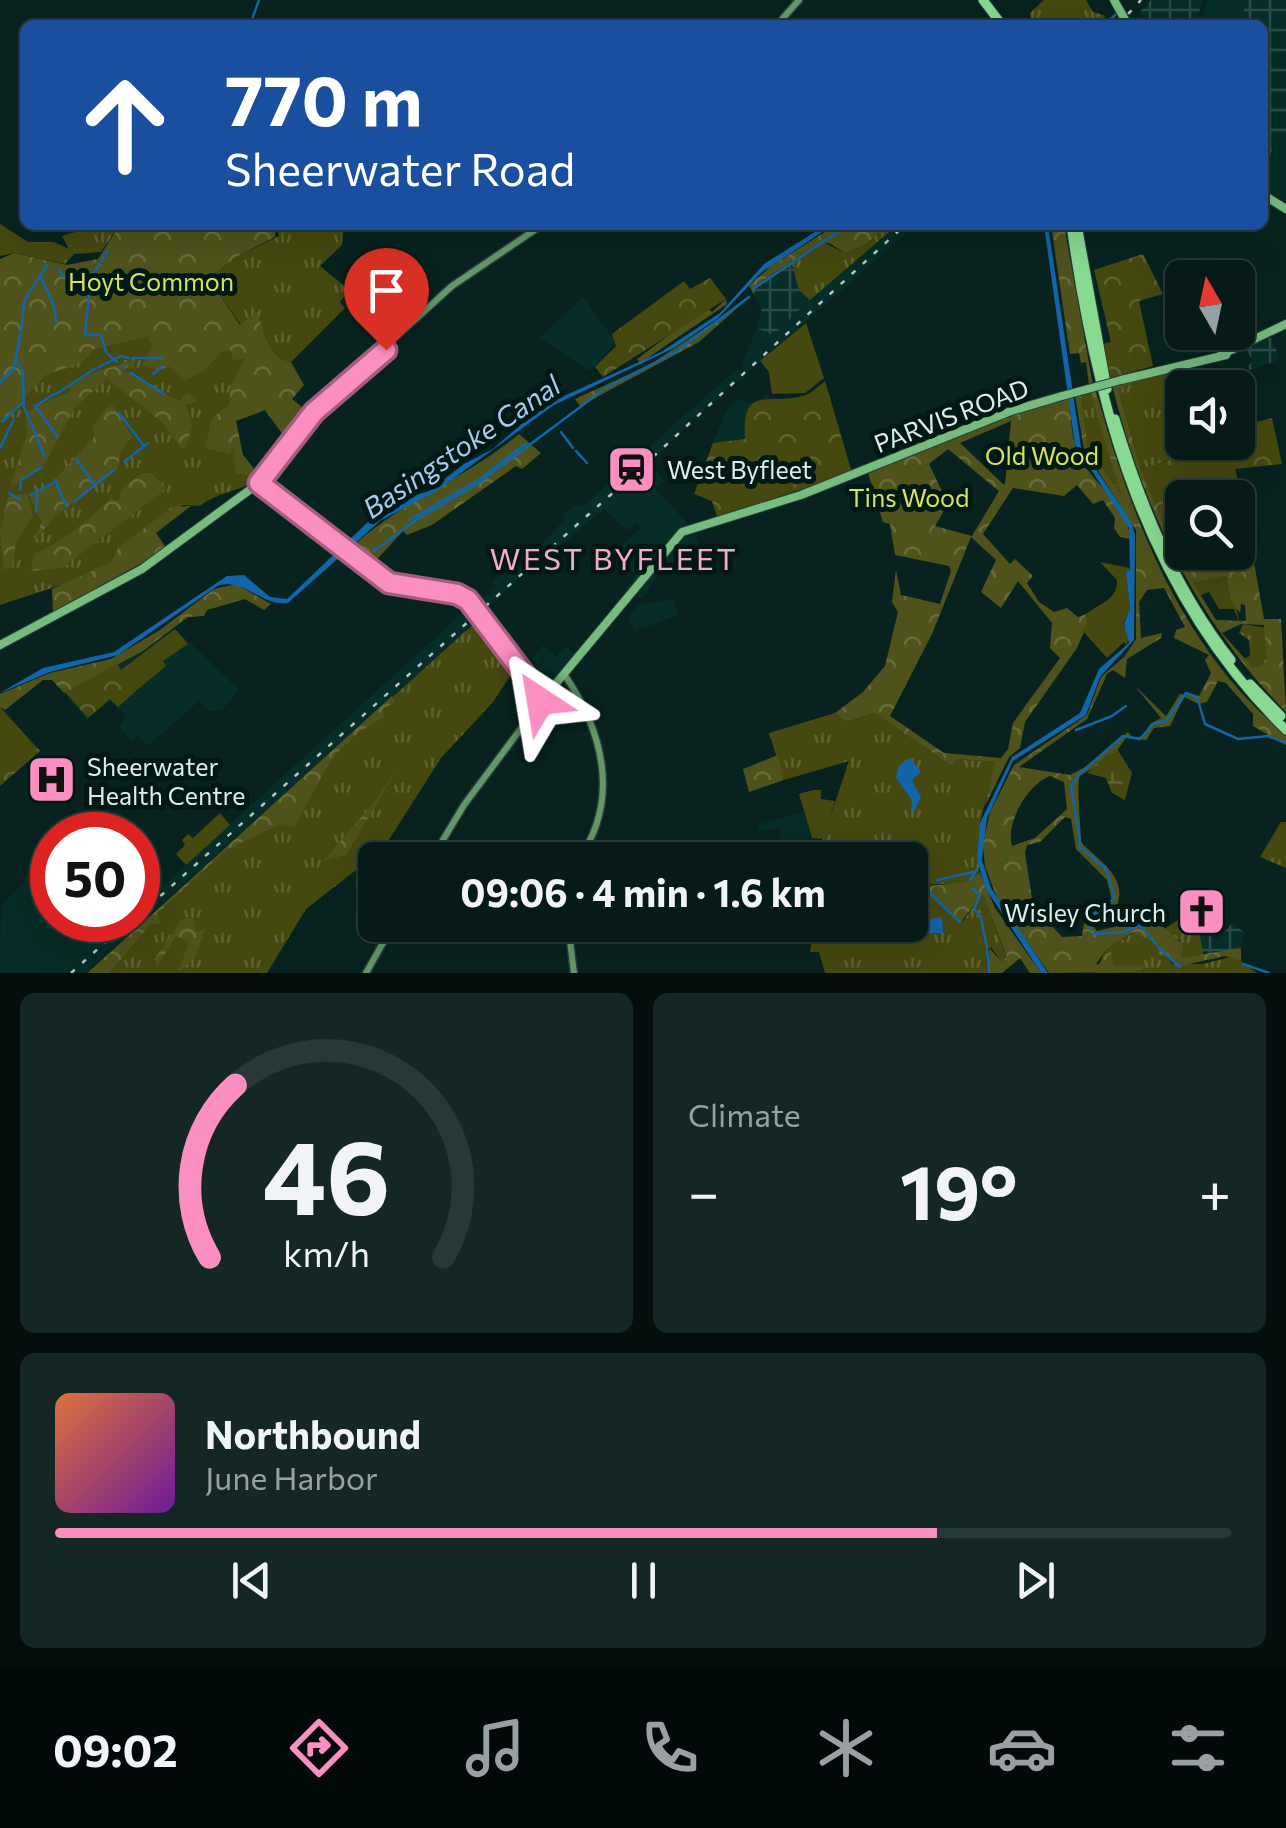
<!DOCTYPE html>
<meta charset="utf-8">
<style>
:root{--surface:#061a17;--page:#142724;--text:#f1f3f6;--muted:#98a1a1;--line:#273836;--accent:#fc8fc2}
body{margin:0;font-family:Commissioner,sans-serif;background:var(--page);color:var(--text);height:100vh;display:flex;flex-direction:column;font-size:38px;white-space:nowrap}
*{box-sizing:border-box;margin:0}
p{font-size:32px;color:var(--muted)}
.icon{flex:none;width:55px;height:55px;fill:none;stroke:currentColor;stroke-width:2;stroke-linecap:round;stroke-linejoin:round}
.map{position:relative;height:973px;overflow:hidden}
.side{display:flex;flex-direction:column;gap:20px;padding:20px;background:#030e0d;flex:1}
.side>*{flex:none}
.banner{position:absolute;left:20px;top:20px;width:1248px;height:210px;border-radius:15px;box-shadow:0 10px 40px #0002,0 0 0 2px var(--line);background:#1a4fa0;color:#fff;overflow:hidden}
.needle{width:65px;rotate:351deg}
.buttons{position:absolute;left:1165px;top:260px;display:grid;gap:20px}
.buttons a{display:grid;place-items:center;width:90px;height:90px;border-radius:15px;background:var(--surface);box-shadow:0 10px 40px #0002,0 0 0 2px var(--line);font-size:50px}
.speed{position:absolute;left:30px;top:812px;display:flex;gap:20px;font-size:50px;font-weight:700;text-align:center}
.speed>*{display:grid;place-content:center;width:130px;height:130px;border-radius:50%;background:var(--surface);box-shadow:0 10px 40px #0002,0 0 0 2px var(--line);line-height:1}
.speed .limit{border:15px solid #d22;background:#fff;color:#111}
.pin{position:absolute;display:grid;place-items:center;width:85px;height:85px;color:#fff;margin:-102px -42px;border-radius:50% 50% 50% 0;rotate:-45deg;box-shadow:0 0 10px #0007}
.pin .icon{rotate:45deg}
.me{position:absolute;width:110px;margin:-55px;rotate:327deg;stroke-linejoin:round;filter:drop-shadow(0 0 8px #0008)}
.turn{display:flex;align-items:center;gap:35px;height:210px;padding:0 40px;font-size:45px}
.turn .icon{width:130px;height:130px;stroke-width:2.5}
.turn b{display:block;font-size:70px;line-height:85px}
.big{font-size:75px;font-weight:700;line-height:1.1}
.side .widget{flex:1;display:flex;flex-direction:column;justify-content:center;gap:15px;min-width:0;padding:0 35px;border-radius:15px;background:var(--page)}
.side .dial{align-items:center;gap:0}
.dial svg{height:260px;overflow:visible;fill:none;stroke:var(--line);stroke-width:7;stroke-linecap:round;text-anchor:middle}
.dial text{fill:var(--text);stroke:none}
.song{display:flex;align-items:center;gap:30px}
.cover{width:120px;height:120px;border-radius:15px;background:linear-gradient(135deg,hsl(20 70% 55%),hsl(280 70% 35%))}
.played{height:10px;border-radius:5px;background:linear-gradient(90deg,var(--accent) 75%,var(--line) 75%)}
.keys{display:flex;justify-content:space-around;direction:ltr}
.heat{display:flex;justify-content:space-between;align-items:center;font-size:55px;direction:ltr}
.side .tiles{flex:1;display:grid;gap:20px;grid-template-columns:1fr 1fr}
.widget:last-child{grid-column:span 2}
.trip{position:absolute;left:358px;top:842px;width:570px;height:100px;border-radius:15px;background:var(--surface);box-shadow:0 10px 40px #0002,0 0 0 2px var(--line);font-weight:700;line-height:100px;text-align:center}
.menu{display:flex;height:160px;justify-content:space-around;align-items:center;background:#020a09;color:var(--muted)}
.menu .icon{width:70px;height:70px}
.menu .selected{color:var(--accent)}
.menu b{font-size:45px;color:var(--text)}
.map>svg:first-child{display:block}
.built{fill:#062d27}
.industrial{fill:url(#industrial-grid)}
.grass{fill:url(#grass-tufts)}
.forest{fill:url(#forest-crowns);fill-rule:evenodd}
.wetland{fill:url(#wetland-marsh)}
.park{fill:url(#park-crowns)}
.garden{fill:#45480f}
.water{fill:#1265a8}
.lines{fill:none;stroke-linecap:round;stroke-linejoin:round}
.stream{stroke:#1265a8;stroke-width:2.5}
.secondary-casing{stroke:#263f3c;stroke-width:9}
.primary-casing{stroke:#263f3c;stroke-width:10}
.motorway-casing{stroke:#263f3c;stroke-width:11}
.secondary{stroke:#64986a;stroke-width:6}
.primary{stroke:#77bb7f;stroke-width:8}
.motorway{stroke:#88da92;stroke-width:9}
.rail{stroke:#b6c7c4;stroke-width:2.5;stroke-dasharray:5 10;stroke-linecap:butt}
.primary-bridge-casing{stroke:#263f3c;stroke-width:10;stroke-linecap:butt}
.primary-bridge{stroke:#77bb7f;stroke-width:8}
.route-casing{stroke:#a45d7e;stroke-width:25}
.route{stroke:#fc8fc2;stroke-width:18}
.labels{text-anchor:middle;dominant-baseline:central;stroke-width:10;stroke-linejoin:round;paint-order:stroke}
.park-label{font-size:25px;fill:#d9e359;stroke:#011915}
.street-label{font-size:25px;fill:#dfeeeb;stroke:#011915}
.poi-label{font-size:25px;fill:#dfeeeb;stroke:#011915;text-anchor:start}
.water-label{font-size:28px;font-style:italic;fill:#a7cbef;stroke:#011915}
.quarter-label{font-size:30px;letter-spacing:2.5px;fill:#f7a9cb;stroke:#011915}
</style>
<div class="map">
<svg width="1286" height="973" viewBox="0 0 1286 973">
<defs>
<pattern id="industrial-grid" width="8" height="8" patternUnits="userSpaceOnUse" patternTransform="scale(2.5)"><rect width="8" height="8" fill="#062d27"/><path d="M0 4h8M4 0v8" fill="none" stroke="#2a4c46"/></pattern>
<pattern id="grass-tufts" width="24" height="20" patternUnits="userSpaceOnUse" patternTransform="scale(2.5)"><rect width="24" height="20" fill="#45480f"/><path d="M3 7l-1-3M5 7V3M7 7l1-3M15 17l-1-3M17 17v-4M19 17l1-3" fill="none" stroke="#5f6332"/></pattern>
<pattern id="forest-crowns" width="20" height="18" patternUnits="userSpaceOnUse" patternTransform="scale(2.5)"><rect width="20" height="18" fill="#4f531b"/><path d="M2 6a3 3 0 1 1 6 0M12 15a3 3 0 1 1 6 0" fill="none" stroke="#686c3c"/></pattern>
<pattern id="wetland-marsh" width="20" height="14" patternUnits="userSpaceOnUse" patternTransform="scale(2.5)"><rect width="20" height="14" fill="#45480f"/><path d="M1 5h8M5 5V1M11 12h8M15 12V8" fill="none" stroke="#5f6332"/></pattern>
<pattern id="park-crowns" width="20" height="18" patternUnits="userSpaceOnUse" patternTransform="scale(2.5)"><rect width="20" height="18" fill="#45480f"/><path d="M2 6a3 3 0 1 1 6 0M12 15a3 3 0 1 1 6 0" fill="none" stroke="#5f6332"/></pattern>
</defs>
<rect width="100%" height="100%" fill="#08231f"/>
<g class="built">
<polygon points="1208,0 1244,0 1244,25 1200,25"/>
<polygon points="1278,134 1286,135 1286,201 1263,191 1263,167 1268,166"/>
<polygon points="893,225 916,225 746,374 742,365 756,328 773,335"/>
<polygon points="583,297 616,342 590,371 540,338"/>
<polygon points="739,367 743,380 737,380 635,476 639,480 653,467 664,481 655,489 694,530 700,548 696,555 681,552 679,563 663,565 643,598 634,598 624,591 636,575 620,557 626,550 622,545 641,528 637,523 627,531 604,509 559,547 555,544 483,613 476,604 496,587 492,581 530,556 564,520 562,516 575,505 583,506"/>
<polygon points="766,395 770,395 772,444 713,443 726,411 737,399 754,405"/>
<polygon points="673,599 678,615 635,631 628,618 638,605"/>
<polygon points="469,607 479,619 85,973 0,973 1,905 52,854 52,920 138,920 138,908"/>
<polygon points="175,628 239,690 222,710 209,711 199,701 148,746 138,735 131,741 119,727 126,716 110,701 87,720 64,693 143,651"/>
<polygon points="543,645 556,657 566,646 576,655 543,694 524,670"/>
<polygon points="803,812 812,838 783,847 778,828 758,832 757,825"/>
</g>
<g class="industrial">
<polygon points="1151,0 1203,0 1195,25 1144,25 1140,12"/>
<polygon points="1244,0 1286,0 1286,135 1278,134 1266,168 1262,167 1262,25 1244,25"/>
<polygon points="792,263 800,290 810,300 773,335 756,328 762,308 754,295 756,285"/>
<polygon points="1268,333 1281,359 1250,370 1246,367 1253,361 1244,347"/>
<polygon points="1232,923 1244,932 1241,948 1204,957 1199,931 1218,940"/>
</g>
<g class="grass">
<polygon points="1044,0 1086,0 1093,12 1106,16 1094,25 1032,25 1030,13"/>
<polygon points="0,224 28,242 54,242 69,249 62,236 98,225 120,225 101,252 74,254 65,264 14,253 0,256"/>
<path d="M208,225h135l-1,20 -22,21 29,24 -9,12 5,6 -54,54c-24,-5 -25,-30 -35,-49l-15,12 -32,-46 27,-22 43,-21 -2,-10 -22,5z"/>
<polygon points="887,225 897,225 810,300 799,290 792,264 778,271 823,242 845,253 865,245"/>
<path d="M234,330l23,61 -36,35 39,51c-18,15 -41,14 -60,29l-17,-1 -66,44 -7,14 -31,16 -79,26v-188l56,-68 95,-16z"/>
<polygon points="1165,372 1170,385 1182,388 1182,442 1205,443 1190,454 1141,469 1118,389"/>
<polygon points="1090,392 1124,498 1088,448 1081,395"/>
<polygon points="1226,576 1230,599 1236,605 1239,622 1234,609 1219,609 1209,592 1198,596 1193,583"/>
<polygon points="479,619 516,667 493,702 441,758 383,849 306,909 267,973 87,973"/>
<polygon points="1243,624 1266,628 1267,663 1253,669 1243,659 1250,656 1249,640 1239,633"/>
<polygon points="835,713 846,722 874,713 952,766 958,759 996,762 980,822 979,872 966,883 919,885 963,921 983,893 1007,958 1002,963 991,947 986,951 987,973 825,973 819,952 810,952 813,933 785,942 781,925 910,925 910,860 816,860 849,761 784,780 769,733"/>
<polygon points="1281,822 1286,822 1286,868 1260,857"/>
<polygon points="1182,917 1199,931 1204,957 1181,958 1180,941 1163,930"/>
<polygon points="1134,932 1155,943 1160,956 1168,957 1172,964 1203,964 1234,956 1257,973 1095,973 1106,950"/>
</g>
<g class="forest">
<path d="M120,225h88l47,6 21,-5 -1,11 -39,20 -27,22 31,46 16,-13c10,20 11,45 35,50l13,23 -12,14 16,13 -22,27 -21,-29 -29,11 7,34 11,14 -4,7 -15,-3 -1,-26 -4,7 -25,-6 7,-30 17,-13 2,-20 14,-27 -12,2 -2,-10 -9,1 -18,20 -20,10 -15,-15 -8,4 -19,-4 10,-19 -4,-10 -54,12 -13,14 -35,12 -46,48v-164l14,-6 53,12 31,-6z"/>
<polygon points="836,225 887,225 865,245 845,253 829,243 818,244 756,285 754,295 749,286 771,266"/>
<polygon points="1051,225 1064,225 1093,385 1089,386 1086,362 1081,363 1079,353 1070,354"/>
<polygon points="726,299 727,304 640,363 637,359 707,307 712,312"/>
<polygon points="744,302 699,342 580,406 575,399 651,364"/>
<path d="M136,359l-3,9 -7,-3 -3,5c20,9 39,25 59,31v-5l7,-3 9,8 -12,4 6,20 -6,22 -5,2 -19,-27 -55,-43 -32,28 -29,55 -36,26 17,-55 -2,-21 44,-20v-5l21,-13z"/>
<path d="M1165,372l-47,17 23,80 35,75 6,26 72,-8 10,57h17l5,93c-90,-92 -143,-203 -174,-327zM1226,576l4,23 10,14 1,-9 4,1 1,16 -30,-1 -23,-37zM1241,624l23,1 3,38 -14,5 -31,-35z"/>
<path d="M1096,391c36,129 86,259 190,344v10l-33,-19v-12l-27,-31 -8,-2 -11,21 -8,2 -15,-7 -14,29 -16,2 -8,12 -20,-2 -11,15 -35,23c-4,9 1,51 1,66 17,19 47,34 36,64l-22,10 -3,9 5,6 49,-12 17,-12 -4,16 24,22 -2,13 60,-10v13l-16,-5 -49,11 -8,-10 -8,-1 -5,-13 -22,-11 -27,18 -10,14 5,1 2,-10 8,-3 3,14 32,-1 -6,7 -91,1 -50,-71 -14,-35 -2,-22 7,-33 24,-47 73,-50 14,-38 24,-21 11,-17v-109l-52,-81 -9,-53 6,-2 7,54 33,46 -31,-102zM1164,588l21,39 -9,3 -2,8 35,17 -4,5 6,13 -12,23 -19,-2 -14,22 -32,-31 27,33 -11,6 -6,12 -11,2 -5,-6 -39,33 -19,10 -51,-8 68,-48 20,-45 6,-4 12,8 2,-19 34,-21 1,-5 -21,5 -2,-36 8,-12zM1050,776l14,6 3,27 -32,29 -23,8c-7,-23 16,-62 38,-70zM1065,817l6,2 5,30 31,31 5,21 -27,16 -3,19 -20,1 -29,-32 -8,-52 2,-8 13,-3z"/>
<path d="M1069,397c2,16 2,39 8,55 12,29 52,53 53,87l-10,-2 -6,-9 1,-10 -12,-18 -10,4 -16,-19 -13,11 -51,-8 -30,46 27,30 5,-5 18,17 -6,7 12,19 15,10 13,-4 11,9 8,-3 2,9 -11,25 -52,74 -5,26 -11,9 -24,49 10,-44 -37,-3 -6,7 -78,-53 -28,9 -11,-9 28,-21 22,-26 13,-54 -6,-10 4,-32 5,25 39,9 11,-33 -2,-5 -54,-11 -5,-31 -7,-2 -15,-49 142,-58zM1011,421l-6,63h-2l-43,-41zM948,449l51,42 -27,45 -37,-10 13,-22 -19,-40zM971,537l25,23 -15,32 20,16 17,-27 34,42 -2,25 10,10 -47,65 -5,26 -7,9 -57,-5 -54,-37 42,-82z"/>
<polygon points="111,403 132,436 120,452 118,469 56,515 33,542 42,522 30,496 48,487 95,436 92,428"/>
<path d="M519,434l22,19 -19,16 -6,-3 -84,59 -25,10 -4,-4 -33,36 -19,-12 1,-8c49,-46 115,-69 167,-113z"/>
<path d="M142,473h10l14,16 -104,79 -31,3 3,-17c25,-10 56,-35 76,-55l9,1 2,-10z"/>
<polygon points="27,493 33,515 16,543 12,567 4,570 0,533 8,497"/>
<polygon points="191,506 156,533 167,549 53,612 52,589 110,563 117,549 172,507"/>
<polygon points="236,584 271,604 264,610 245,599 207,610 204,616 188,617 143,651 64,693 52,680 43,680 5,710 0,707 0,694 50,673 111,659 160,630 214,589"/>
<path d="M392,696l2,7 -11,6 1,8c-59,32 -58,58 -90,110l-13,-3 -55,26 -68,63 3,11h-10l-42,49h-21z"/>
<polygon points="778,755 784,780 749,792 743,769"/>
<polygon points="403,759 346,855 323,861 376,800"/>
<polygon points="980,872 995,908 1041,973 1030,973 1020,958 1002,973 987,973 989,948 1002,962 1007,957 983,894 960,923 919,885 925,881 929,886 966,882"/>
<polygon points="193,918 196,932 205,928 197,955 178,973 189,942 176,936 157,967 155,959 182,919"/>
</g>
<polygon class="wetland" points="1116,747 1132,773 1125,800 1112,793 1106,778 1087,773 1107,755 1114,754"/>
<g class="park">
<polygon points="1143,254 1163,294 1139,301 1153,366 1108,379 1101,344 1111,342 1094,270"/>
<polygon points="710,278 726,299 603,377 595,367 616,346 612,334 684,281 690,289"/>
<path d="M825,381l27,92 -135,44 -5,-16 -18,-7 19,-51 32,-4c-3,-57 23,-32 61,-44 6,-2 14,-10 19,-14z"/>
<polygon points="1272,418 1282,464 1235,469 1248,521 1238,524 1238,498 1182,498 1182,520 1163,524 1141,469 1190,454 1205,443 1238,442 1238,427"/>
<polygon points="117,664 137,690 118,707 110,699 88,718 65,692"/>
<polygon points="0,707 40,751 0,786"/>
</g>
<g class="garden">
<polygon points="806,323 824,378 805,393 772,394 769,372 760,361"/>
<polygon points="756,451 758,461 767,467 769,462 789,463 788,494 766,491 766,501 733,511 724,456"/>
<polygon points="1225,458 1228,479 1193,484 1190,464"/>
<polygon points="1183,461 1190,481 1155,492 1148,472"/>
<polygon points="1182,520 1182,552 1199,553 1202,567 1182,570 1176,544 1163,524"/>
<path d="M1100,562l30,6 -3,6 3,36 -7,13 6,11 -2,11 -3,-3 -17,16 -25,-28 6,-7 -2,-9c14,-11 32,-14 31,-34z"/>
<polygon points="175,629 188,644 163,661 166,666 137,690 121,670"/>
<polygon points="13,723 37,751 20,767 0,744 0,735"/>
<polygon points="813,790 821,790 821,799 835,801 824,839 812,838 799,794"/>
<polygon points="220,813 230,825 186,865 176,854 185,845 182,840 188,834 193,838"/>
</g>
<g class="water">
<path d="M826,225h7l-71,47 -44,46 -44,30 -120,57 -119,87 -55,29 -92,82c-26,4 -41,-24 -69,-18l-101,70 -68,17 -50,21 43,-25 71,-16 113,-76 17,-1 26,22 17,2 81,-77 20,-8 12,-14 29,-9 35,-27 29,-15 49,-43 119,-54 59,-39 44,-49z"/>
<polygon points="1044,225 1048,225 1081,447 1132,523 1135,535 1134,640 1100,677 1086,715 1013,761 987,818 982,860 991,888 1048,973 1041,973 986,889 977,860 980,823 1012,757 1080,713 1099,669 1129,643 1124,623 1130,609 1126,572 1130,570 1129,528 1075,445"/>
<polygon points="910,758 921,772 912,780 921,797 913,814 911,799 896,778 899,765"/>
<polygon points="910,908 930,919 942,917 943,933 905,933"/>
</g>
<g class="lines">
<g class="stream">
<polyline points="250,25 259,0"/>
<polyline points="1105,25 1117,13"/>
<polyline points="59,269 63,276 89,277"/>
<polyline points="41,277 50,297"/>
<polyline points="753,289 848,225"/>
<polyline points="51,299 55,311"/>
<polyline points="55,313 57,323"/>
<polyline points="22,325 24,301 47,265"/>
<polyline points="106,352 101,335 85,335 91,277 108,251"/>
<polyline points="108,354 117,362"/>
<polyline points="132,358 162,358"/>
<polyline points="17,361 23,373 24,407"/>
<polyline points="123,366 125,368"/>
<polyline points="99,367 121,356 129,358"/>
<polyline points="131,373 164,394"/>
<polyline points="153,374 162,367"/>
<polyline points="0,382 14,368 22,326"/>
<polyline points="606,388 677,351 749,297"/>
<polyline points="56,394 96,368"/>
<polyline points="34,405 58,437"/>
<polyline points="36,406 54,394"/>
<polyline points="25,409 45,457"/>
<polyline points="119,413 144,446"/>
<polyline points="2,422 22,403"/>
<polyline points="561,432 573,448"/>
<polyline points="0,448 14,419"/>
<polyline points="576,451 587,463"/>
<polyline points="76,459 94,484"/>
<polyline points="124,462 148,443"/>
<polyline points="55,480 67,507"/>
<polyline points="20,490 21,480 42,467"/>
<polyline points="9,493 21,500"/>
<polyline points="30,495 55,482"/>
<polyline points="74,502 114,470"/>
<polyline points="36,512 37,493"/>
<polyline points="409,520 480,479 525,444"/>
<polyline points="374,551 419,518 477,484 603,390"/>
<polyline points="1076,730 1112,716 1126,706"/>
<polyline points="937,880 973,872"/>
<polyline points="970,880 977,869"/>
<polyline points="924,888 960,922"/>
<polyline points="972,888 980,895 974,909 981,917"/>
<polyline points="910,891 924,882"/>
<polyline points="981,918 987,948"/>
<polyline points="1091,930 1088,918 1115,898 1106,869 1081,848 1071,787 1079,774 1123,736 1140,739 1154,723 1166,721 1186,693 1197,697 1205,724 1238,739 1268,736 1286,743"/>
<polyline points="1093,934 1123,932 1140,925 1156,944"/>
<polyline points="1158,947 1180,967"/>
<polyline points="987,950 989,973"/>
<polyline points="1243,964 1269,973"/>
</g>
<defs>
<g id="secondary">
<polyline points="777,25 799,0"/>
<polyline points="259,483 321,405 452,286 542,225"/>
<path d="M564,674c39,57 57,126 14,186"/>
<polyline points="431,860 464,805 543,699"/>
<polyline points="568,925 574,973"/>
<polyline points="366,973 393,925"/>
</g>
<g id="primary">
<polyline points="1114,0 1128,25"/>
<polyline points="1262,194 1286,209"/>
<polyline points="1221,355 1286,324"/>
<polyline points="1121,380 1226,355"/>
<polyline points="481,616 543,699"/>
<polyline points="0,645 142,569 259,483 389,583 457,594 472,605"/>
<polyline points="543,699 682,532 801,495 1011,411 1062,396"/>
</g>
<g id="motorway">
<polyline points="983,0 1002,25"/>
<path d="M1071,225c26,187 76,369 215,505"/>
<polyline points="1077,225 1107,389"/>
<path d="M1115,419c26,86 60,170 116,241"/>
<polyline points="1250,684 1281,716"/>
</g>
</defs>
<use href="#secondary" class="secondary-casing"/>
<use href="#primary" class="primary-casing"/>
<use href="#motorway" class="motorway-casing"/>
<use href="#secondary" class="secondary"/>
<use href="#primary" class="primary"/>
<use href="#motorway" class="motorway"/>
<g class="rail">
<polyline points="1118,25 1141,0"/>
<polyline points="138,916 653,457 905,225"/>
<polyline points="71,973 130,920"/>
</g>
<defs>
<g id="primary-bridge">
<polyline points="1062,396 1121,380"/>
<polyline points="472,605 481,616"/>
</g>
</defs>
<use href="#primary-bridge" class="primary-bridge-casing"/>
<use href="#primary-bridge" class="primary-bridge"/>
</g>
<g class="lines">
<defs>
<polyline id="route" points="386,350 314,412 259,483 389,583 457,594 468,600 543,699 540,701"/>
</defs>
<use href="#route" class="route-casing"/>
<use href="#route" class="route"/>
</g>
<defs>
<symbol id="station-square" viewBox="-11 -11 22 22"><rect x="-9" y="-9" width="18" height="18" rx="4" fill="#fc8fc2" stroke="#011915"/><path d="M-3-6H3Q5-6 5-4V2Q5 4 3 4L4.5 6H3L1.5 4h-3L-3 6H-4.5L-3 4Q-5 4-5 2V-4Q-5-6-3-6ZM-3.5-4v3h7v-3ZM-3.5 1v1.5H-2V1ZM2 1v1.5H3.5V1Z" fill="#111"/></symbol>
<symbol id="hospital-square" viewBox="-11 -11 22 22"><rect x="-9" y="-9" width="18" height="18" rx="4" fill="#fc8fc2" stroke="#011915"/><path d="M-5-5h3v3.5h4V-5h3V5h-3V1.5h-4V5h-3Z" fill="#111"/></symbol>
<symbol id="church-square" viewBox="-11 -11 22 22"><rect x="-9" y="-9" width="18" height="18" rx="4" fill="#fc8fc2" stroke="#011915"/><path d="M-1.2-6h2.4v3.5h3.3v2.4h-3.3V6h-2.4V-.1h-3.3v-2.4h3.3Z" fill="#111"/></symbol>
</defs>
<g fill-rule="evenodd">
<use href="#station-square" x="604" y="442" width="55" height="55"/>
<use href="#hospital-square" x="24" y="752" width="55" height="55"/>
<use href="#church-square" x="1174" y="884" width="55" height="55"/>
</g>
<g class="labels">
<g class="park-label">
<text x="151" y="281">Hoyt Common</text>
<text x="1042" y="455">Old Wood</text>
<text x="909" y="497">Tins Wood</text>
</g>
<g class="street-label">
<text transform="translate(951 415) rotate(-21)">PARVIS ROAD</text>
</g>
<g class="poi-label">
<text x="667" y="469">West Byfleet</text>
<text x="87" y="766">Sheerwater<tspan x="87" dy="29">Health Centre</tspan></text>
<text x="1166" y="912" text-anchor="end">Wisley Church</text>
</g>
<g class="water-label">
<text transform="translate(461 446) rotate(-34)">Basingstoke Canal</text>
</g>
<g class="quarter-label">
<text x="614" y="557">WEST BYFLEET</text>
</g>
</g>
</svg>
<div class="buttons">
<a><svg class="needle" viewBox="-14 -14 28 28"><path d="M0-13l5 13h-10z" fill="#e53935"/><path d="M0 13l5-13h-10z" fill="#98a1a1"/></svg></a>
<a><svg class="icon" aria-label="sound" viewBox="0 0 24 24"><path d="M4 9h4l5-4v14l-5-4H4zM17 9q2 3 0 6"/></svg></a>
<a><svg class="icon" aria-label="search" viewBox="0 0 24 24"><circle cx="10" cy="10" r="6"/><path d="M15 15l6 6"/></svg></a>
</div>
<div class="speed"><div class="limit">50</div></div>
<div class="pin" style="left:386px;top:350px;background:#d93025"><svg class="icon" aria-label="arrive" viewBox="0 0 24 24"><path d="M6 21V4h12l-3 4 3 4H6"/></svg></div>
<svg class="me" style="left:540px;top:701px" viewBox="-20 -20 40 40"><path d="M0-17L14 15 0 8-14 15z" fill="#fc8fc2" stroke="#fff" stroke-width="4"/></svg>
<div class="trip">09:06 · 4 min · 1.6 km</div>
<div class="banner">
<div class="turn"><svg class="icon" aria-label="ahead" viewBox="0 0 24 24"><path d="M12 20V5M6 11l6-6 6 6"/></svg><div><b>770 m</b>Sheerwater Road</div></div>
</div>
</div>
<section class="side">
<div class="tiles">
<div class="widget dial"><svg viewBox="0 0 100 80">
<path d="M14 69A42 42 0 1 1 86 69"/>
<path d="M14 69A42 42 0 0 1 22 16" stroke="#fc8fc2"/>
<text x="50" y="56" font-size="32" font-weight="700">46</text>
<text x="50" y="72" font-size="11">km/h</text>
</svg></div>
<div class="widget"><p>Climate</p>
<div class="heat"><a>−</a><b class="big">19°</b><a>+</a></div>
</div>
<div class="widget">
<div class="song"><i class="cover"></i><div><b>Northbound</b><p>June Harbor</p></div></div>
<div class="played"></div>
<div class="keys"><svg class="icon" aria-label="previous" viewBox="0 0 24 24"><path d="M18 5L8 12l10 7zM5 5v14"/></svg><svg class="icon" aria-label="pause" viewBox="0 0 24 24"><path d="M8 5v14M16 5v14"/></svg><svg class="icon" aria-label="next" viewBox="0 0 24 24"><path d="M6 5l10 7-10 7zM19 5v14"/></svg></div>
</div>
</div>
</section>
<nav class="menu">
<b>09:02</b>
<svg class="icon selected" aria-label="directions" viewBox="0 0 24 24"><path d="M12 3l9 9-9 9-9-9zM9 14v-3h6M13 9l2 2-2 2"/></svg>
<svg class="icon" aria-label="music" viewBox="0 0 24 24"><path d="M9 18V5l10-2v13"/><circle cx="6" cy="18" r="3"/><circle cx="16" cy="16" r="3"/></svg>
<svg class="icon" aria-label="phone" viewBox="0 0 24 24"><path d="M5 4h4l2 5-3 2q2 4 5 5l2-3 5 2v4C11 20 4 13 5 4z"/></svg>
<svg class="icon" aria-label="climate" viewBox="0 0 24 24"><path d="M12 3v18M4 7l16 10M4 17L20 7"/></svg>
<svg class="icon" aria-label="car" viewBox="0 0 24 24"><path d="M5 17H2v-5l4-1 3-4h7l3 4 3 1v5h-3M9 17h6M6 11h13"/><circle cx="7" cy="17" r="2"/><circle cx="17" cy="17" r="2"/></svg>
<svg class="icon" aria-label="filters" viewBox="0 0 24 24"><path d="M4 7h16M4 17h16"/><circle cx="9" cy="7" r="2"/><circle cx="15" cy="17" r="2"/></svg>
</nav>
